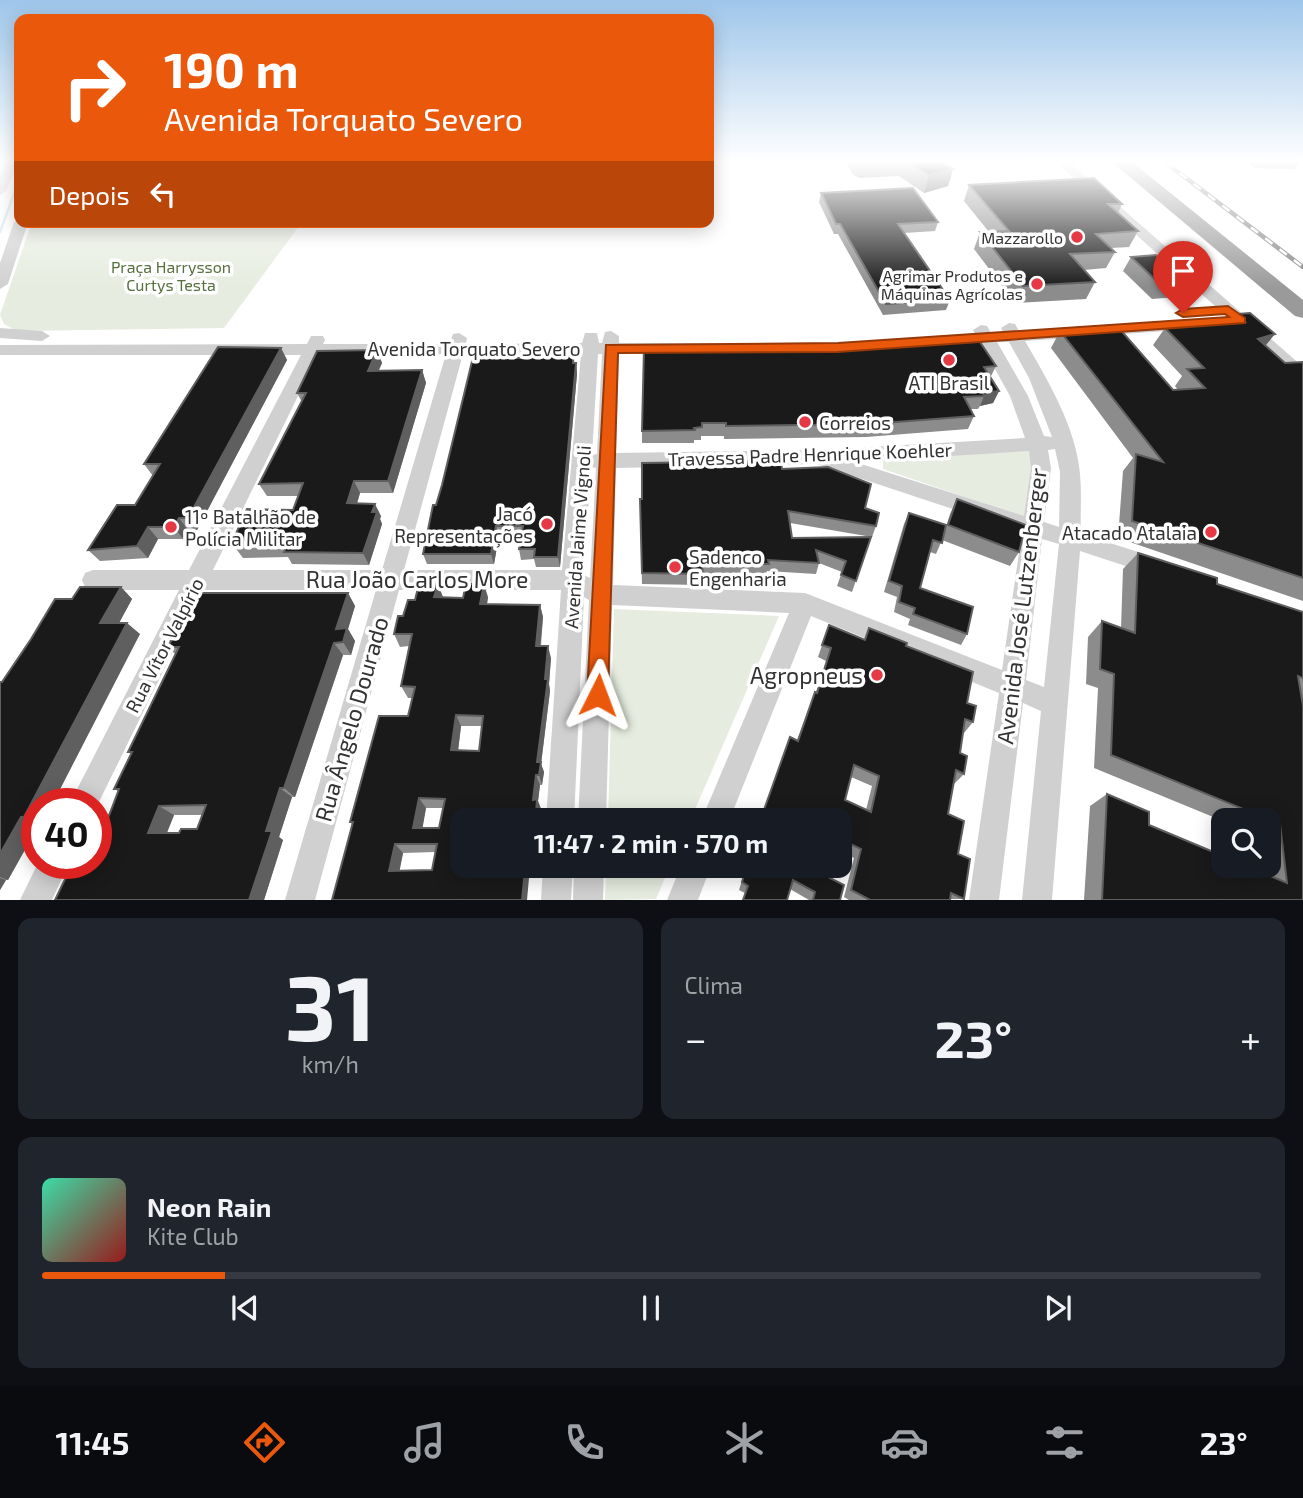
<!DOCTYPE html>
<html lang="pt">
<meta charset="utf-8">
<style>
:root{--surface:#171b24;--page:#20242c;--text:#f1f3f6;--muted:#9ea1a6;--line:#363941;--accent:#ea580c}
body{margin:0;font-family:"Exo 2",sans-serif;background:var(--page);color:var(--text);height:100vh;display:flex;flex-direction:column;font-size:26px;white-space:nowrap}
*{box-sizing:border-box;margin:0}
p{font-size:23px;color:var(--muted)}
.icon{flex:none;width:38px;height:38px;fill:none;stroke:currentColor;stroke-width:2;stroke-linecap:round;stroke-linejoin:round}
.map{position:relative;height:900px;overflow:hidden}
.details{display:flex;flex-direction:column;gap:18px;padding:18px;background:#0d0f14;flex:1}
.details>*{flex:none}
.top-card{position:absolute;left:14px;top:14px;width:700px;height:214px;border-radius:14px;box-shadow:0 4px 18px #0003;background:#ea580c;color:#fff;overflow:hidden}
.tools{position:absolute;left:1211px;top:808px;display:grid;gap:14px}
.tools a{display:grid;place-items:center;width:70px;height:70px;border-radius:14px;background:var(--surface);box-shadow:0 4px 18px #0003;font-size:35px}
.speed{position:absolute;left:21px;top:788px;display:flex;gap:14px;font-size:35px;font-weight:700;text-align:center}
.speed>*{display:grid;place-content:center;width:91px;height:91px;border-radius:50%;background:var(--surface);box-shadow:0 4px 18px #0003;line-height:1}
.speed .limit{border:10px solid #d22;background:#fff;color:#111}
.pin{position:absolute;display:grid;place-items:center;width:60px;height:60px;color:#fff;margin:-72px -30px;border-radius:50% 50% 50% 0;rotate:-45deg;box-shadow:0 0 7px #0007}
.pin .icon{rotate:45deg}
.me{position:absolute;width:77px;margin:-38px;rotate:3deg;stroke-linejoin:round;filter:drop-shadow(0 0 5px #0008)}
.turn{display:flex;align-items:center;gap:24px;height:147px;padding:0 35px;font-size:32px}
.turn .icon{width:91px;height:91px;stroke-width:2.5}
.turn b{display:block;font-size:49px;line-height:60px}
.then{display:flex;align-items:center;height:66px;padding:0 35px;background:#0003;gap:14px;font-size:26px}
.big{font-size:52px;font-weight:700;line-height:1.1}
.details .tile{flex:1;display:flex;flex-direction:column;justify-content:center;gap:10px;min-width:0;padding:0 24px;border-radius:14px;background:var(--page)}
.details .dial{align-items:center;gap:0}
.dial b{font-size:91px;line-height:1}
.song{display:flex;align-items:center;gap:21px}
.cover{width:84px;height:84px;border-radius:10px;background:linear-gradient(135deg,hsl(160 70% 55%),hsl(0 70% 35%))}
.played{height:7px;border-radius:4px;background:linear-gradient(90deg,var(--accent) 15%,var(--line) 15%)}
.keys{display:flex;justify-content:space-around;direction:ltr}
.heat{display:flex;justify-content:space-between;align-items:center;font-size:38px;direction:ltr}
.details .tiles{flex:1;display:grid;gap:18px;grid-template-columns:1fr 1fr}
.tile:last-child{grid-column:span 2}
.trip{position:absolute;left:450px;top:808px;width:402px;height:70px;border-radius:14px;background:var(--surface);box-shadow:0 4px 18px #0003;font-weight:700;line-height:70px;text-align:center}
.tabs{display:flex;height:112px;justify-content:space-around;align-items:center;background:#090b0e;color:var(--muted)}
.tabs .icon{width:49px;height:49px}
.tabs .current{color:var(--accent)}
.tabs b{font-size:32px;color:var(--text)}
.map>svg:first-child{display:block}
.green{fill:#e6ecdf}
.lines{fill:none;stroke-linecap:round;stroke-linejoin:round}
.stream{stroke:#cfe2ee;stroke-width:2.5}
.minor{fill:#d0d0d0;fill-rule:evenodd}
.highway{fill:#9a9a9a;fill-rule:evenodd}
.rail-casing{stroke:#888;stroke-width:4.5}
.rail{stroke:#fff;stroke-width:2.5;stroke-dasharray:9;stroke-linecap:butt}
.wall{fill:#8c8c8c;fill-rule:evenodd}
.shaded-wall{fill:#5f5f5f}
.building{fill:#1a1a1a;stroke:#5f5f5f;stroke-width:2;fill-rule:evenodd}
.route{fill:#ea580c;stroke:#983908;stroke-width:2}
.poi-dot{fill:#e63946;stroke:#fff;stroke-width:2.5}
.labels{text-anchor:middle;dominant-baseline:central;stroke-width:7;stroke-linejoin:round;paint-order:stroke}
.far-poi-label{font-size:16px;fill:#333;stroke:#fff;text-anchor:end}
.far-park-label{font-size:16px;fill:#56703f;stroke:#fff}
.street-label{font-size:19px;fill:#333;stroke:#fff}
.poi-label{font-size:19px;fill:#333;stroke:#fff;text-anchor:start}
.near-street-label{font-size:23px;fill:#333;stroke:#fff}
.near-poi-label{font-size:23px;fill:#333;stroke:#fff;text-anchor:end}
</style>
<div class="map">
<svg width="1303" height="900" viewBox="0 0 1303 900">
<rect width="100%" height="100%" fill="#fff"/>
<g class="green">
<polygon points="32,222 302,222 224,328 17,331 4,324 0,315"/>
<polygon points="1036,450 1029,519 883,469 883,459"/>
<polygon points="614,609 779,616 690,821 608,821"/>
<polygon points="606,866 670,866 656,899 605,900"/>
</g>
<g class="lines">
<polyline class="stream" points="0,232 19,180"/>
<g class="minor">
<polygon points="6,162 18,162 6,191 0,195 0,176"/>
<path d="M1056,162h13l234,205v15l-6,-2 -60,-54 -212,15c23,40 51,86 55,133 2,20 0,40 1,60l83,26 3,7 -3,7 -8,2 -76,-25 -28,349h-30l19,-189 -18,-8 -24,197h-30l30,-207 -188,-77 -82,205h-28l88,-208 -177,-8 -6,216h-28l11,-221 -5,-3 -10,224h-28l15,-231h-162l-84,310h-30l91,-310h-173l-107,218v-5h-26l109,-213h-86l-8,-3 -3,-7 3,-7 8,-3h96l112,-215h-301v-10l307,-1 4,-8h12l2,4 -2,4h126l4,-10 6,-1 8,5 -1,6 116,-1 3,-10h12l2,10h3l3,-11 6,-1 8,5v7h219l137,-9 -2,-4 8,-5 6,1 4,7 12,-1 -2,-4 8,-5 6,1 4,7 208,-14zM997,342h12l20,36 23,59 -8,-1 -16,-40zM981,344l29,52 15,42 -208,12 -201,3 3,-99 219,-1zM446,354l-64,216h-169l105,-215zM463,354h118l-19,216h-158zM598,354h4l-5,100 -5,1zM1055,449l5,23 -1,55 -15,-5 7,-54 -3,-18zM1029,451l2,17 -7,48 -169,-54zM817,464l205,68 -20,138 -197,-77 -192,-8 3,-117zM591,467l5,1 -6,110 -6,-3zM1042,539l17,5 -15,143 -18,-7z"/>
<polygon points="19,218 19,222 28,222 8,284 0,289 0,263 14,222"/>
<polygon points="0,328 42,331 50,336 42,341 0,338"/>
<polygon points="38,863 69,863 52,900 20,900"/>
<polygon points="543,866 573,866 571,900 541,900"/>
<polygon points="574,866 604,866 603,900 573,900"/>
<polygon points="681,866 711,866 698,900 667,900"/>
</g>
<polygon class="highway" points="1112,162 1132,162 1303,300 1303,318 1295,316"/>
<defs>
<polyline id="rail" points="1165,162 1303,267"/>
</defs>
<use href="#rail" class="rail-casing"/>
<use href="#rail" class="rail"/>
</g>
<g class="wall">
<polygon points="805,162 837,162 806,164"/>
<polygon points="846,162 941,162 953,169 948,186 924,193 899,176 860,178 853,175"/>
<polygon points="1248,162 1299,162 1295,169 1255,168"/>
<polygon points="969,185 1122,204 1118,213 1138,231 1129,247 1111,248 1115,252 1106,268 1084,270 1095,282 1086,299 1015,303 974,249 980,232 989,232 964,201"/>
<polygon points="821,193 938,222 935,231 904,233 950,300 946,310 883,315 838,234 834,234 819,202"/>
<polygon points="1131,257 1186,282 1177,297 1152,299 1123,271"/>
<polygon points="1250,313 1265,346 1285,363 1303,362 1303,601 1118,538 1123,471 1133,458 1051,348 1060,331 1173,390 1178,390 1175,386 1182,376 1153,345 1165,328 1230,323 1237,314"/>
<polygon points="920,340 996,366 990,378 999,391 993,403 980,406 978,409 970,409 974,416 968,429 866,437 724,439 724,436 701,436 701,440 694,440 694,443 642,443 642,431 806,352 894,347 919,344"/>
<polygon points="281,348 287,360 197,530 188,530 183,539 158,539 148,558 100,561 88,550 135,505 153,476 144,464"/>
<polygon points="495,349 496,353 499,353 500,358 576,363 577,374 560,567 536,567 534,559 521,560 519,549 521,536 499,536 494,564 427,564 423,554 436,505"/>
<polygon points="377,350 382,363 378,371 422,370 426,383 393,493 360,493 357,504 381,516 380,519 382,524 369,565 292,564 288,557 243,558 234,546 235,542 233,540 293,510 298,496 267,496 259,484 302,402 297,393"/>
<polygon points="782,469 865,508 876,526 872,537 790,523 792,538 871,537 852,592 837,586 842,572 819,563 816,574 767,571 766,575 703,576 702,585 642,584 640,499"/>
<polygon points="957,499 1019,552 1010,566 942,540 936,554 930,552 920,588 967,634 961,645 908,625 910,619 894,612 897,597 884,592 904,524 909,513 945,530 950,514"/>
<polygon points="1138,553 1217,584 1303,612 1303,700 1302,700 1303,900 1084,900 1090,806 1107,794 1149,825 1260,872 1259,866 1269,866 1269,821 1223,821 1094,768 1098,688 1086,684 1088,637 1102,621 1121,628 1123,569"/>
<polygon points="121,587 132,599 119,623 140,634 37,803 37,828 8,880 6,880 0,890 0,682 2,682 31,639 72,599"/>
<path d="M348,593l7,13 -7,23 7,12 -4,14h-8l-48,142h-3l-13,40 4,3 -19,60h-209l29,-27 26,-60 8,-22 -4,-2 17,-35 -3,-2 47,-98 -7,-7zM174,815h29l-6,14 -18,4h-12z"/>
<path d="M443,597h45l-1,7 53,1 3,12 -2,29 10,12 -2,26 1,7 -9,73 3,8 -2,13h-2l-2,16 3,8 -2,12h-77l65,52 2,5 -197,22 20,-76 -2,-2 58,-106 4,-18h-4l-7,-12 8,-40 -9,1 -6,-13 9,-18zM461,726h21l-3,25 -21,-1zM426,808h17l-4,20h-17zM435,852l-3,18 -33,1 4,-18z"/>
<path d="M829,625l35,15 5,-12 37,18 61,57 6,19 -9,11h-1l-3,20 4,21 -10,10 -6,30 10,40 6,45 -115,1 -5,-3 10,-39 -14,-7v-30l-43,-81 18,-48h1l10,-31 -8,-4zM851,777l21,9 -6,24 -21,-10z"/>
<polygon points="744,866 818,872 840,900 809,900 790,889 787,900 743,900 745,893 739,890 743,877 741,876"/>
</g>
<g class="shaded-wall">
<polygon points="953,169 948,186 924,193 929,175"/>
<polygon points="1275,334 1261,351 1258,339"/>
<polygon points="281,348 287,360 197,530 188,518"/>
<polygon points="377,350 382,363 373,384 368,371"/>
<polygon points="576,363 577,374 560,567 558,557"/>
<polygon points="422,370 426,383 393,493 388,481"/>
<polygon points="999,391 993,403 980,406 984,396 983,393"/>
<polygon points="354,481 360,493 353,516 347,503"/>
<polygon points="375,504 381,516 380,519 382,524 369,565 363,553"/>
<polygon points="179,518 188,530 183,539 174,527"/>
<polygon points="496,526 499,536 494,564 491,554"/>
<polygon points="148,527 158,539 148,558 137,546"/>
<polygon points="438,584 443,597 434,597"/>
<polygon points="484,584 488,597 485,617 480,604"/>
<polygon points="121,587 132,599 113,634 100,623"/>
<polygon points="348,593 355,606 348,629 355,641 351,655 343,642 336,629"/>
<polygon points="540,605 543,617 539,658 536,646"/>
<polygon points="127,623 140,634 53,803 37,803 37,823 24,817"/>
<polygon points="334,643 343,655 295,797 284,788"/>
<polygon points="548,646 551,658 549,684 550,691 541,764 544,772 542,785 539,775 537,762"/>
<polygon points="456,715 461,726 457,760 451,750"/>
<polygon points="536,775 540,785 538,801 541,809 539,821 538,821 536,814 533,800"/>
<polygon points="280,788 292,797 279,837 283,840 264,900 249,900 266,831"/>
<polygon points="419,798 426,808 421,837 413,828"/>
<polygon points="159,806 174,815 163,842 148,833"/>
<polygon points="21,817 37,825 37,828 8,880 0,877 0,854"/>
<polygon points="395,844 403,853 398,879 389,871"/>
<polygon points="523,866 527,866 527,873 529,878 527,900 522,900"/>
<polygon points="0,878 6,880 0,890"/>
</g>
<g class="building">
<polygon points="908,162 941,162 953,169 929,175"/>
<polygon points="1094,178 1122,204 1108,204 1138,231 1096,234 1115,252 1070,254 1095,282 1023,286 980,232 1009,231 969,185"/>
<polygon points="913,188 938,222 898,224 950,300 886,304 840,224 836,224 821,193"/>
<polygon points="1156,255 1186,282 1160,284 1131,257"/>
<polygon points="1250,313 1275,334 1258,339 1285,363 1303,362 1303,578 1132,521 1136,454 1163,462 1060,331 1118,327 1173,390 1205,388 1187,369 1204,368 1165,328 1245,322 1237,314"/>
<polygon points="976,336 996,366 984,367 999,391 983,393 984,396 964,397 974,416 870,424 726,426 726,423 702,423 702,427 694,428 695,430 642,431 644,348 806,352 894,347 922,344 920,340"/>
<polygon points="218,347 281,348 188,518 179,518 174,527 148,527 137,546 88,550 117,505 135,505 160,464 144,464"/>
<polygon points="528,348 574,351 573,363 576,363 558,557 534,557 535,549 519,549 523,526 496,526 491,554 423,554 433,505 436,505 442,485 475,349 495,349 494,353 499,353 498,358 526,358"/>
<polygon points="377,350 368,371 422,370 388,481 354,481 347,503 375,504 372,512 377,512 363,553 284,552 287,545 234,546 237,540 233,540 247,509 293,510 303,483 259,484 306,393 297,393 317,351"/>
<polygon points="781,461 782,469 828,467 871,484 865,508 879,513 876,526 788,511 792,538 871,537 856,581 841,575 846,561 816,550 819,563 768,560 769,564 702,565 703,574 642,573 640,499 642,499 642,463"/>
<polygon points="957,499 1026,525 1019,552 948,525"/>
<polygon points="909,513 946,525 942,543 933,540 920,588 973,607 967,634 913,614 915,608 899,602 902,586 889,581"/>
<polygon points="1138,553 1217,578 1217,584 1303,612 1303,678 1298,676 1303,706 1303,900 1102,900 1107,794 1149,812 1149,825 1223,856 1223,866 1246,866 1287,883 1280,824 1111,755 1114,674 1100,669 1102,621 1135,633"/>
<path d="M419,584h19l-4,13 29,1 3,-14h18l-4,20 60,1 -4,41h12l-3,33h3l-11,83h4l-2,13h-3l-3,25 4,-1 -1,15h-4l-1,7h-69v45h61l-1,4h3l-3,30h-190l21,-78h-3l29,-106h29l7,-29 -14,-1 11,-52h-18l4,-18h5l5,-16h7zM456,715l27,1 -4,35 -28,-1zM419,798l26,1 -6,29h-26zM395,844h42l-5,26 -43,1z"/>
<polygon points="80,587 121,587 100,623 127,623 24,817 21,817 0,854 0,682 2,682 31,639 55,599 72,599"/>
<path d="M195,593h153l-12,36 11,-1 -4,14 -9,1 -50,145h-4l-14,43h6l-23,69h-194l13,-27h16l4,-10h8v-19l14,-31 9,-24h-5l18,-37h-4l51,-105h-11zM206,805l-9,24h-16l-2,4h-31l11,-27z"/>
<path d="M829,625l36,15 4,-12 38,15 -1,3 67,26 -6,31 9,3 -3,16 -8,-3 -5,34 7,3 -3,18 -8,-4 -8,44 16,7 -6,33 12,5 -6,40 -13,-6 -1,7h-80l-19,-10 10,-41 -21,-10v-18h-80l30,-84 8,4 17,-49 2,1 14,-45 -9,-3zM854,765l25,11 -8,36 -26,-12z"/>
<polygon points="744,866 820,866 818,872 844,885 840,900 813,900 815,892 793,880 787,900 743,900 748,886 742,882 746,869 744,868"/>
</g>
<linearGradient id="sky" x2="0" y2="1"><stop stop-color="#9ec6ea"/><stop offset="0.56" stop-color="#fff"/><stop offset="1" stop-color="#fff" stop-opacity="0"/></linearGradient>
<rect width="1303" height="288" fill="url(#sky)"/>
<polygon class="route" points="1228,306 1245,318 1245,323 838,352 618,353 608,695 605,703 598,706 590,703 587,695 606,345 838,343 1229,317 1225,314 1183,317 1176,313 1183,309"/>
<g class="poi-dot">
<circle cx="1077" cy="237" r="7"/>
<circle cx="1037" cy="284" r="7"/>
<circle cx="949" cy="360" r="7"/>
<circle cx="805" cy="422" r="7"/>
<circle cx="547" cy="524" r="7"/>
<circle cx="171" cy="527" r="7"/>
<circle cx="1211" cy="532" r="7"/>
<circle cx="675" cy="567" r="7"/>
<circle cx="877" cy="675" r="7"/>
</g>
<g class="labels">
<g class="far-poi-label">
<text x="1063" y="237">Mazzarollo</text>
<text x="1023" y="275">Agrimar Produtos e<tspan x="1023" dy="18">Máquinas Agrícolas</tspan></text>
</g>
<g class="far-park-label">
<text x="171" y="266">Praça Harrysson<tspan x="171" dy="18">Curtys Testa</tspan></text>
</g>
<g class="street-label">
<text x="474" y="348">Avenida Torquato Severo</text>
<text transform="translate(810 454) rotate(-2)">Travessa Padre Henrique Koehler</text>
<text transform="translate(577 537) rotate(-86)">Avenida Jaime Vignoli</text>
<text transform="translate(164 645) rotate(-63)">Rua Vítor Valpírio</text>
</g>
<g class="poi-label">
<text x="949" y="382" text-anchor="middle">ATI Brasil</text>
<text x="819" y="422">Correios</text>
<text x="533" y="513" text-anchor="end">Jacó<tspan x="533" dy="22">Representações</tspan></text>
<text x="185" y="516">11º Batalhão de<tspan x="185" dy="22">Polícia Militar</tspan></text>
<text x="1197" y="532" text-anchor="end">Atacado Atalaia</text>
<text x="689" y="556">Sadenco<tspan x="689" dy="22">Engenharia</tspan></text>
</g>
<g class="near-street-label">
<text x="417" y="579">Rua João Carlos More</text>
<text transform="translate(1021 606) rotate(-83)">Avenida José Lutzenberger</text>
<text transform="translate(351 719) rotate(-74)">Rua Ângelo Dourado</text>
</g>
<g class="near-poi-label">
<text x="863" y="675">Agropneus</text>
</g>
</g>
</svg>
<div class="tools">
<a><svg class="icon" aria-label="search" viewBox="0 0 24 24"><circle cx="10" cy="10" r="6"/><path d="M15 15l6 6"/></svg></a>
</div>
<div class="speed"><div class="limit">40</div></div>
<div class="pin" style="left:1183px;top:313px;background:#d93025"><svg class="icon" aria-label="arrive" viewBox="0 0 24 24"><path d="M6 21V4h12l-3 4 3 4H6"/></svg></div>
<svg class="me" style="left:598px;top:695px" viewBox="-20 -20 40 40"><path d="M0-17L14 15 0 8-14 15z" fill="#ea580c" stroke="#fff" stroke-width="4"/></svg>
<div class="trip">11:47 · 2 min · 570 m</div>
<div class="top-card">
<div class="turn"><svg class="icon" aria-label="right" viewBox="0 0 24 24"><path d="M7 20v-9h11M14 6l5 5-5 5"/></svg><div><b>190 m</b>Avenida Torquato Severo</div></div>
<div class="then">Depois<svg class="icon" aria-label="left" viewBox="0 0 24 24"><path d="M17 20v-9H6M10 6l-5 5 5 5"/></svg></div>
</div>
</div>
<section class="details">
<div class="tiles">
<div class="tile dial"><b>31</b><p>km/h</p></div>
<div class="tile"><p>Clima</p>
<div class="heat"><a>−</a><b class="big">23°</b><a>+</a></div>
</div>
<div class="tile">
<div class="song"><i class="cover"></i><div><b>Neon Rain</b><p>Kite Club</p></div></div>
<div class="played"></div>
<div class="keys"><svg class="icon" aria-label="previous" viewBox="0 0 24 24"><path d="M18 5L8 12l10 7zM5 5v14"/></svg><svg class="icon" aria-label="pause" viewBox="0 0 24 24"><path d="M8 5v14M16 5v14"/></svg><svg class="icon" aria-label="next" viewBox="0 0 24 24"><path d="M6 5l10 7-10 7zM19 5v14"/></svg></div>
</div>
</div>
</section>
<nav class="tabs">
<b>11:45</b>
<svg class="icon current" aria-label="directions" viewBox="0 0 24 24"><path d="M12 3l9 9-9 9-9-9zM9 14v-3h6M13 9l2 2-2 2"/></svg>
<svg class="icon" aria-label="music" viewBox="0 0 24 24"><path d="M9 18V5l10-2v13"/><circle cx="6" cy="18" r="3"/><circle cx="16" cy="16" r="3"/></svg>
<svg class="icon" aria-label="phone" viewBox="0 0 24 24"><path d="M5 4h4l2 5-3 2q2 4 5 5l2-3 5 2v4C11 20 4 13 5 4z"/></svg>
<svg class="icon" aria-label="climate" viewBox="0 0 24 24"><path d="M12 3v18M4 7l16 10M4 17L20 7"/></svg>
<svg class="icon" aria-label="car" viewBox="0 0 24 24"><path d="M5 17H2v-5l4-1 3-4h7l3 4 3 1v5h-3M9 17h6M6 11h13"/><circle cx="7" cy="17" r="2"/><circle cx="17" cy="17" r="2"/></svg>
<svg class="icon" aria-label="filters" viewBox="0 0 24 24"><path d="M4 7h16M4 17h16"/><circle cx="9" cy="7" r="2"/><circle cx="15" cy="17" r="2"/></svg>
<b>23°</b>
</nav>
